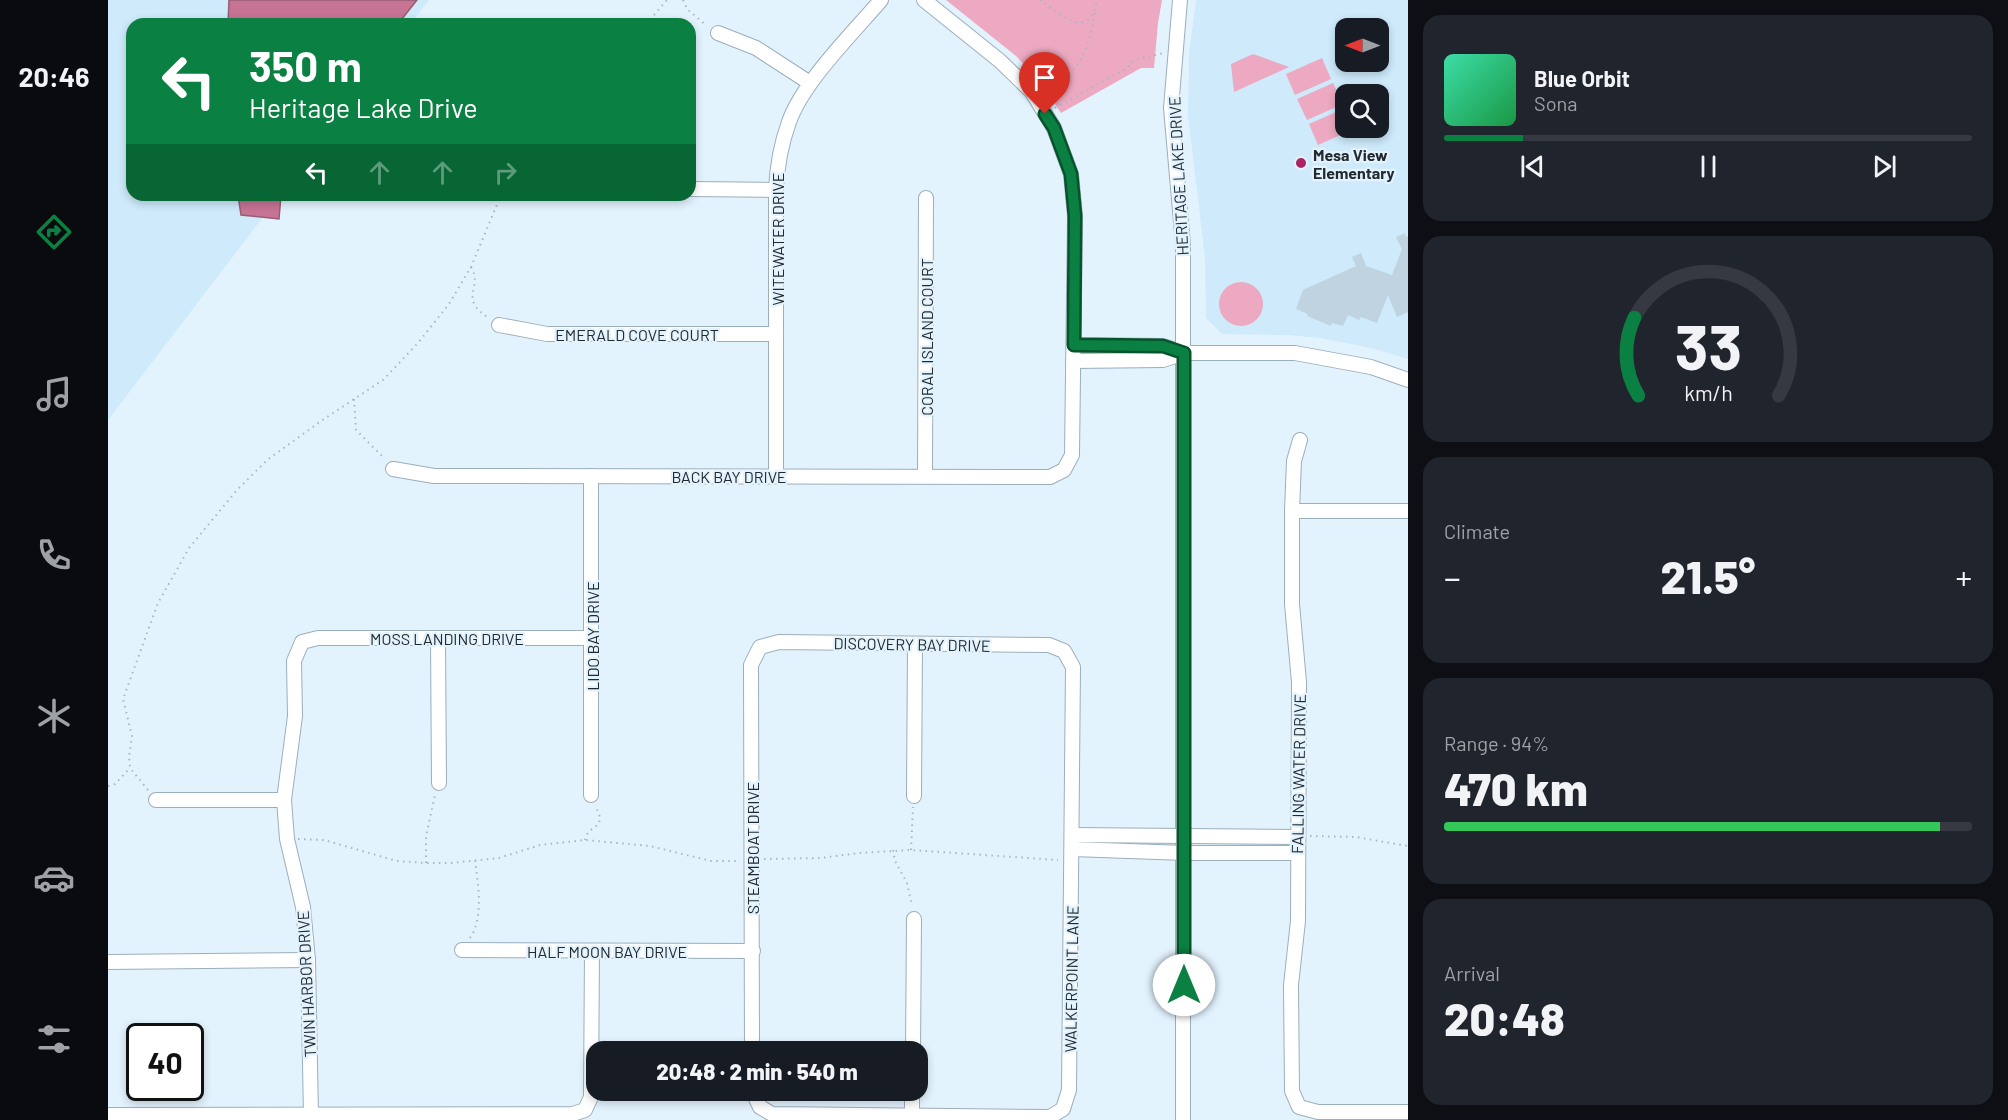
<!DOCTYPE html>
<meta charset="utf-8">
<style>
:root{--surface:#171b24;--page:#20242c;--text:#f1f3f6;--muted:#9ea1a6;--line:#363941;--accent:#0b8043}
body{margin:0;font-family:Barlow,sans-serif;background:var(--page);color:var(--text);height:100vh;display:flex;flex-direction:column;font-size:22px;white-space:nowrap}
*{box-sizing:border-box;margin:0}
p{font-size:20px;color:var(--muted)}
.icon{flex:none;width:33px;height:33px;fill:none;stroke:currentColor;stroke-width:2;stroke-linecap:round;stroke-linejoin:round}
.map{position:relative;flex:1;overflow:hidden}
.drawer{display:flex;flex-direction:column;gap:15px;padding:15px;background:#0d0f14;width:600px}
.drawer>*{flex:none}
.top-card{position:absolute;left:18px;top:18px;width:570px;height:183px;border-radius:18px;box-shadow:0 3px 9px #0003;background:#0b8043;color:#fff;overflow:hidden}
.needle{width:39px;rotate:270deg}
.controls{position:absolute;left:1227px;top:18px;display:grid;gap:12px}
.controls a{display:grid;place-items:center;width:54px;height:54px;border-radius:12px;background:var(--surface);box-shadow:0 3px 9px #0003;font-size:30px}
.speed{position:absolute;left:18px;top:1023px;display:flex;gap:12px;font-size:30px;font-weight:700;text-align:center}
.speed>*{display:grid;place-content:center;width:78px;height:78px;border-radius:50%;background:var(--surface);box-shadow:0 3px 9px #0003;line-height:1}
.speed .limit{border:3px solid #111;border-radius:9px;background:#fff;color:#111}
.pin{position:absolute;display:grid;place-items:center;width:51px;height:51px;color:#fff;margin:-62px -26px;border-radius:50% 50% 50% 0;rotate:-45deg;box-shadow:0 0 6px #0007}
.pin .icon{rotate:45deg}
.me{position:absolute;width:66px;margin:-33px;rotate:0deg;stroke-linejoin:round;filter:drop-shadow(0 0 4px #0008)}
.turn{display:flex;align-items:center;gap:21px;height:126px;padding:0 24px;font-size:27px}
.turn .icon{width:78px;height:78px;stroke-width:2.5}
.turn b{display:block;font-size:42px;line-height:51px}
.lanes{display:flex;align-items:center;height:57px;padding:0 24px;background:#0003;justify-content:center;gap:30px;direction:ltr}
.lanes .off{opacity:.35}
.big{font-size:45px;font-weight:800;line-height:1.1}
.drawer .card{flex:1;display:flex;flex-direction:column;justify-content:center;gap:9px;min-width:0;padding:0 21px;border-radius:18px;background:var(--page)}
.drawer .dial{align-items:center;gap:0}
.dial svg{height:156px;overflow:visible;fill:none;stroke:var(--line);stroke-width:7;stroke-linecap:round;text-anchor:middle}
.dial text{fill:var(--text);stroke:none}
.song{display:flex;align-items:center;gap:18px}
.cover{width:72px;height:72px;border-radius:9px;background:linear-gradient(135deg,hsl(160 70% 55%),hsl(140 70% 35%))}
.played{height:6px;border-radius:3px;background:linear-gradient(90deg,var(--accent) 15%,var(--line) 15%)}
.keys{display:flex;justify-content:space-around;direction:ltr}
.heat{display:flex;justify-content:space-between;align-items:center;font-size:33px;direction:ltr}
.charge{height:9px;border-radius:4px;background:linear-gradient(90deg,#34c759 94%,var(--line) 0)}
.trip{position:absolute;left:478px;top:1041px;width:342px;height:60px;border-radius:18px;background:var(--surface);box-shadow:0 3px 9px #0003;font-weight:800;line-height:60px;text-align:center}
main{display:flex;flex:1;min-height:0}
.tabs{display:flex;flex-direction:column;width:108px;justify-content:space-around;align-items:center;background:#090b0e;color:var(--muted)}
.tabs .icon{width:42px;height:42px}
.tabs .on{color:var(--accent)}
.tabs b{font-size:27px;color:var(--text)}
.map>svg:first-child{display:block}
.built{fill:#ceeafb;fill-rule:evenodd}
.green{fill:#eda9c1}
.water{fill:#c77393;stroke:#965d75;stroke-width:1.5}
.building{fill:#bfd3e0}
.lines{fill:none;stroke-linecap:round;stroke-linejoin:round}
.minor-casing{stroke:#9baebb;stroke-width:16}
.path{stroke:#a9b6c0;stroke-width:2;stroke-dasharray:1.5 4.5;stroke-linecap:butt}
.minor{stroke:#fff;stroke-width:14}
.route-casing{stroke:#07532c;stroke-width:15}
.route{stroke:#0b8043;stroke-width:10}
.poi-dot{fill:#ac2366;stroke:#e3f3fe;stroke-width:2}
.labels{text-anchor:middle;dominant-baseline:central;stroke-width:4.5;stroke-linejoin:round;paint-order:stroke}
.poi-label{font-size:16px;font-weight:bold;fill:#222a2f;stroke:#e3f3fe;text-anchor:start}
.street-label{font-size:16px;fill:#222a2f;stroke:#e3f3fe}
</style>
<main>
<nav class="tabs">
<b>20:46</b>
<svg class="icon on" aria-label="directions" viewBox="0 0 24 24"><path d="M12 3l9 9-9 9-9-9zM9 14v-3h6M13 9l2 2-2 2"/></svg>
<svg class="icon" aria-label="music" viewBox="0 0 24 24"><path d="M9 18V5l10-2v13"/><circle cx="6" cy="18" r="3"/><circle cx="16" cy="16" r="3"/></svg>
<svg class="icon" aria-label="phone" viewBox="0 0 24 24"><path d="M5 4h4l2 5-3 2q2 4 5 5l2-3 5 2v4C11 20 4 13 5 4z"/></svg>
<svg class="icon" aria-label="climate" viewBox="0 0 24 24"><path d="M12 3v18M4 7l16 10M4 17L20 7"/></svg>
<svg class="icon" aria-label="car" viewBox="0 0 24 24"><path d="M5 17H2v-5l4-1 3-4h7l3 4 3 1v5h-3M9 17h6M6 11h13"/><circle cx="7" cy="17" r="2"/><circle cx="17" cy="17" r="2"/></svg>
<svg class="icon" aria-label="filters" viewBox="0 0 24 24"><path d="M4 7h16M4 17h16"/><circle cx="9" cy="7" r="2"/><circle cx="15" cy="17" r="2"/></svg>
</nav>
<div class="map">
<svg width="1300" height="1120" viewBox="0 0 1300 1120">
<rect width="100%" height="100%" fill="#e3f3fe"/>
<g class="built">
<polygon points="0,0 321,0 302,24 24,24 24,195 172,195 0,420"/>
<path d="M1088,0h212v359l-37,-11 -51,-10 -31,-3 -67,-1 -16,-16 -1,-60 -17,-143 1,-61zM1238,28h32v34h-32zM1238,94h32v34h-32z"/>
</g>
<g class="green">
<polygon points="838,0 1054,0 1050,23 1046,68 1033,68 953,113 931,80 908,56"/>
<polygon points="1145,54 1181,67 1126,92 1123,64"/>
<polygon points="1214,58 1223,79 1187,95 1178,74"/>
<polygon points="1225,83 1235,104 1199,120 1189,99"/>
<polygon points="1237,108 1238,128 1246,129 1210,145 1201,124"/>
<circle cx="1133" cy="304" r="22"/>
</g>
<g class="water">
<polygon points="121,0 309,0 290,24 120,24"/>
<polygon points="130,195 173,195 171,219 133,215"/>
</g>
<polygon class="building" points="1297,233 1298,237 1300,236 1300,312 1289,317 1280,295 1269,323 1253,317 1251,320 1240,315 1235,326 1224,323 1223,326 1199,316 1200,314 1188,309 1195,290 1248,266 1244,257 1253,253 1258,266 1284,275 1294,249 1288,237"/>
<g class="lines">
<defs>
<g id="minor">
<polyline points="1072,0 1063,108 1075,245 1075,1120"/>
<polyline points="610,33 648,48 702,83"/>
<polyline points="582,189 668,190"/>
<polyline points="391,325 439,334 668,334"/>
<polyline points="966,345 1055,346 1076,353 1187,353 1263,367 1300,380"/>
<polyline points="965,361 1055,360 1076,353"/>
<polyline points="1192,440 1186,461 1184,511 1184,604 1191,682 1190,921 1183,985 1184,1091 1191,1107 1210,1112 1300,1112"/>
<polyline points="285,469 326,476 942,477 956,470 964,455 967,216 963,174 946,128 924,92 892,61 816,0"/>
<polyline points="483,476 483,795"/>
<path d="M668,476v-286c1,-24 5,-46 13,-68 14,-40 64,-89 92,-122"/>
<polyline points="817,476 818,198"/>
<polyline points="1184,511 1300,511"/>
<polyline points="330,638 331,783"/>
<polyline points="806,796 807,644"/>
<polyline points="48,800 176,800"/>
<polyline points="964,835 1190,837"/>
<polyline points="964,849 1077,853 1189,853"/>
<polyline points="354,950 645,951"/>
<polyline points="0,962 200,960"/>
<polyline points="805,1052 806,919"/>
<polyline points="644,1090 652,1107 664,1114 942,1117 955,1109 961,1090 965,667 956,651 941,645 671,642 652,647 643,665 644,1052"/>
<polyline points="0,1115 465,1114 477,1110 483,1097 484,951"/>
<polyline points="203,1115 200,960 195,907 179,839 176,800 187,716 186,661 194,642 210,638 484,638"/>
<polyline points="804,1115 804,1090"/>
</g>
</defs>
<use href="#minor" class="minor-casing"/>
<g class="path">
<polyline points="575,0 579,9 599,26"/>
<path d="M932,0c20,14 50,42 57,0"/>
<polyline points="538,24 559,0"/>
<path d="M938,93c34,-22 43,-43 49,-81"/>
<polyline points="947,108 1019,68 1026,60 1056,53"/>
<path d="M363,267c13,21 -14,31 18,51"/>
<polyline points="246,399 248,430 277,459"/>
<polyline points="0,786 7,784 22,768"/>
<polyline points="40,790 22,768 21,757 24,736 15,699 50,603 81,548 129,490 159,460 216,419 275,380 310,343 341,304 363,267 393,195"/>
<polyline points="1202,836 1248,837 1300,846"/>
<polyline points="190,839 216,840 289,861 318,863 343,863 391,858 432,845 477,840 542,846 603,861 630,861"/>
<polyline points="477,840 480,832 491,824 492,817 487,805"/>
<polyline points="785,850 787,861 799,883 804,906"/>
<polyline points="803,850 805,807"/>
<polyline points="656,859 713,858 751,853 803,850 950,860"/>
<polyline points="318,863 318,836 327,795"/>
<path d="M362,938c14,-20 8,-55 5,-77"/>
</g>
<use href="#minor" class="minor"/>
</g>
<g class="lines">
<defs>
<polyline id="route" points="937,114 946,128 963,174 967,216 966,345 1055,346 1076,353 1076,985"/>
</defs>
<use href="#route" class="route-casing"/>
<use href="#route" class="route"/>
</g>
<circle class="poi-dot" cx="1193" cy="163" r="6"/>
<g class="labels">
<g class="poi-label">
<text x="1205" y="154">Mesa View<tspan x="1205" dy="18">Elementary</tspan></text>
</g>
<g class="street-label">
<text transform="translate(1070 176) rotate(-93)">HERITAGE LAKE DRIVE</text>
<text transform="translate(669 239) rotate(-90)">WITEWATER DRIVE</text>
<text x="529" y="334">EMERALD COVE COURT</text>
<text transform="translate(818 337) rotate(-90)">CORAL ISLAND COURT</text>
<text x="621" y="476">BACK BAY DRIVE</text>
<text transform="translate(484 636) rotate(-90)">LIDO BAY DRIVE</text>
<text x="339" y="638">MOSS LANDING DRIVE</text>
<text transform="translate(804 644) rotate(1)">DISCOVERY BAY DRIVE</text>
<text transform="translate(1190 774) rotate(-89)">FALLING WATER DRIVE</text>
<text transform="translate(644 848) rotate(-90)">STEAMBOAT DRIVE</text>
<text x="499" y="951">HALF MOON BAY DRIVE</text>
<text transform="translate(963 979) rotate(-89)">WALKERPOINT LANE</text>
<text transform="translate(198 984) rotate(-93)">TWIN HARBOR DRIVE</text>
</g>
</g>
</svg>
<div class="controls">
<a><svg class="needle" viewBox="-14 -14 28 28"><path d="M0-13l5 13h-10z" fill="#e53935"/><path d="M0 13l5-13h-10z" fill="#9ea1a6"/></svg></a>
<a><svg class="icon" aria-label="search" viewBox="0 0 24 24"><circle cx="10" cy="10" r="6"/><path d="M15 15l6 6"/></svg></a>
</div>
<div class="speed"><div class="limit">40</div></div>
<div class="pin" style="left:937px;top:114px;background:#d93025"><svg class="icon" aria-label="arrive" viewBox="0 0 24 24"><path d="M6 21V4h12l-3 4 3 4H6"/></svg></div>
<svg class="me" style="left:1076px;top:985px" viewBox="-20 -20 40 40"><circle r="19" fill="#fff"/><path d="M0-13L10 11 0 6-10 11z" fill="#0b8043"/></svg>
<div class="trip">20:48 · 2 min · 540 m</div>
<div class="top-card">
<div class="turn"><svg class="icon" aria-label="left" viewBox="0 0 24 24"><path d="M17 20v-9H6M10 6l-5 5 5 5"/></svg><div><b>350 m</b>Heritage Lake Drive</div></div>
<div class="lanes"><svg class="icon" aria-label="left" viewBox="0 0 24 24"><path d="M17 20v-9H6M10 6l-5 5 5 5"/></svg><svg class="icon off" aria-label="ahead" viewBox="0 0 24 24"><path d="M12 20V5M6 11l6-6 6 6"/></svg><svg class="icon off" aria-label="ahead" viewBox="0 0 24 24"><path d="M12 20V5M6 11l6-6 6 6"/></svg><svg class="icon off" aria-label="right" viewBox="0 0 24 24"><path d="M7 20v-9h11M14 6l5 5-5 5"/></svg></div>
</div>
</div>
<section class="drawer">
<div class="card">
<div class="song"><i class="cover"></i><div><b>Blue Orbit</b><p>Sona</p></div></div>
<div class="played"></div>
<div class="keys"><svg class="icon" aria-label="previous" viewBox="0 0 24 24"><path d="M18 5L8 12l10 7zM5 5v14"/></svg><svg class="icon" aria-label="pause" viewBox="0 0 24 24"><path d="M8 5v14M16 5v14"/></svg><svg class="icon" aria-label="next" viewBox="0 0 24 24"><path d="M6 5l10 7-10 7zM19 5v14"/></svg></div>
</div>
<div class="card dial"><svg viewBox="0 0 100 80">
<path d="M14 69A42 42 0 1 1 86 69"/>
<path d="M14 69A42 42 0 0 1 12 29" stroke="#0b8043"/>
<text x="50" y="56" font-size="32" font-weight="700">33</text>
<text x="50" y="72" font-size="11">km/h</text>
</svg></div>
<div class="card"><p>Climate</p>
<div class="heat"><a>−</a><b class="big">21.5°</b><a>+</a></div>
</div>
<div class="card"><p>Range · 94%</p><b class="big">470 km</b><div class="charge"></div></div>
<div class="card"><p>Arrival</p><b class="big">20:48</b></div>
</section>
</main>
